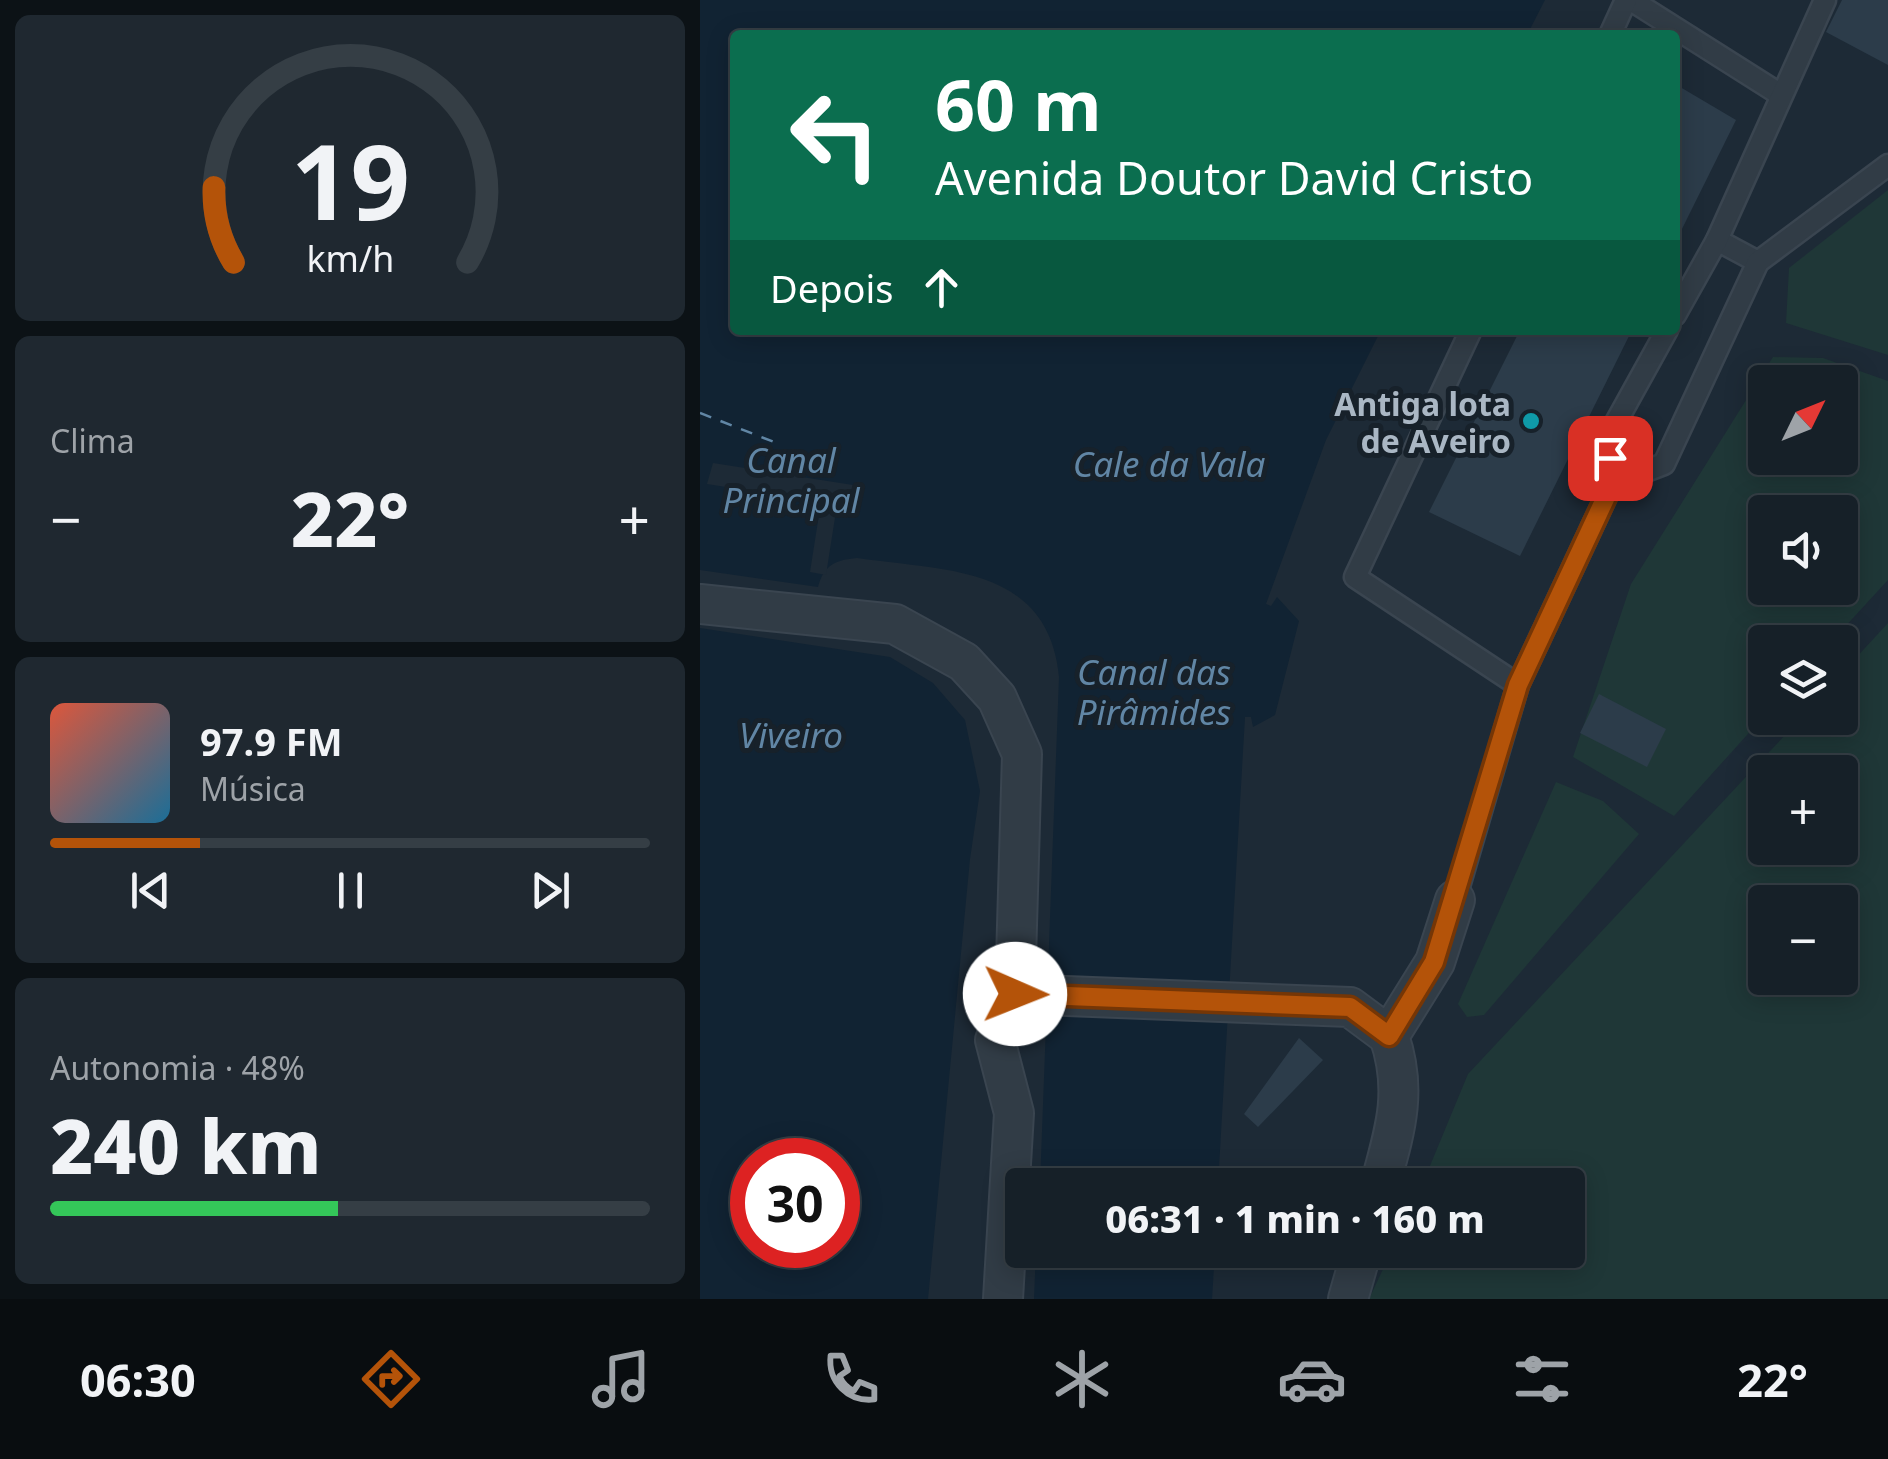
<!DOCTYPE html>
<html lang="pt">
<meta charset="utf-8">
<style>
:root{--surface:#162028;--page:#1f2830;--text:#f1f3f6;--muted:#9ea3a8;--line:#353e45;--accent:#b45309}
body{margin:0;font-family:"Noto Sans",sans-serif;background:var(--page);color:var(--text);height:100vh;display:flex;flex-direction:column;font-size:38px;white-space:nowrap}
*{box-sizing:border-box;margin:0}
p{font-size:32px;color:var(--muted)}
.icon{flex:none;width:55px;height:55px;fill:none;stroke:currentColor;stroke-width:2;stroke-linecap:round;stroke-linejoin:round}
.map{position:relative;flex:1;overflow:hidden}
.drawer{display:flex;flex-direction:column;gap:15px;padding:15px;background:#0c1216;width:700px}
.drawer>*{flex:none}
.hud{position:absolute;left:30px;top:30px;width:950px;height:305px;border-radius:10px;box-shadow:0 5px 25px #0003,0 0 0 2px var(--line);background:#0b6e4f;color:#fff;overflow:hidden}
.needle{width:65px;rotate:47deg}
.tools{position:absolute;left:1048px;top:365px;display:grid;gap:20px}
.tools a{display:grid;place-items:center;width:110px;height:110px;border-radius:10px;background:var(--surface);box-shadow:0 5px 25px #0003,0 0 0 2px var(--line);font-size:50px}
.speed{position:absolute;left:30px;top:1138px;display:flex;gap:20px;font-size:50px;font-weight:700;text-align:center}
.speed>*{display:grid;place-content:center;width:130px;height:130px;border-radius:50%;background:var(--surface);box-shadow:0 5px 25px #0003,0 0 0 2px var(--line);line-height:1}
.speed .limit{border:15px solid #d22;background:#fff;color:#111}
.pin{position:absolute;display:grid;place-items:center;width:85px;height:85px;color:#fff;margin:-42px;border-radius:20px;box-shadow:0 5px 15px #0006}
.me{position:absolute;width:110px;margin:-55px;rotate:91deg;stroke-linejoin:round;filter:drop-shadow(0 0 8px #0008)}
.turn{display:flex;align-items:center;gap:35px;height:210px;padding:0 40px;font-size:45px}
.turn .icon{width:130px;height:130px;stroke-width:2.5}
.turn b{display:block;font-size:70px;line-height:85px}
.then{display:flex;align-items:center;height:95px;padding:0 40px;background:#0003;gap:20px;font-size:38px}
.big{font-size:75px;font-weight:800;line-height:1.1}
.drawer .card{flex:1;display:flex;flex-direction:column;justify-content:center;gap:15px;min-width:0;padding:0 35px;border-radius:15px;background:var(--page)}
.drawer .dial{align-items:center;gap:0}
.dial svg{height:260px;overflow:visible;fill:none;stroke:var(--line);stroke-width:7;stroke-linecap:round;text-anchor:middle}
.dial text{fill:var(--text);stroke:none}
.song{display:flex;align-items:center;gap:30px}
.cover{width:120px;height:120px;border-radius:15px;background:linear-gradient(135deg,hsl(10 70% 55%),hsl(200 70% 35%))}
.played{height:10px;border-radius:5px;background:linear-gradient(90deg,var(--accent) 25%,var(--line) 25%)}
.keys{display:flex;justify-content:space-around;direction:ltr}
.heat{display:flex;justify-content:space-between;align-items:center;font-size:55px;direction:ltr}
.charge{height:15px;border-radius:8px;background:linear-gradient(90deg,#34c759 48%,var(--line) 0)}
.trip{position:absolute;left:305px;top:1168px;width:580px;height:100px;border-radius:10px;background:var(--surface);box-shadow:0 5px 25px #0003,0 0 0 2px var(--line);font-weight:800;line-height:100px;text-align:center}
.dock{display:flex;height:160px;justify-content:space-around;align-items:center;background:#090d10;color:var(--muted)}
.dock .icon{width:70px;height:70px}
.dock .active{color:var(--accent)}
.dock b{font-size:45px;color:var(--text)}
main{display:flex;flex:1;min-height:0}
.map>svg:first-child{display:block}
.green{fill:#1f3737;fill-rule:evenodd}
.water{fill:#112333;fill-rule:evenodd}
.pier{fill:#1d2a36}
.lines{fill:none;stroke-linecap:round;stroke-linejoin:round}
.ferry{stroke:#6186a5;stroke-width:2.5;stroke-dasharray:12 10;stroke-linecap:butt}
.building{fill:#2c3c4a}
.service-casing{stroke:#3a4550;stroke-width:25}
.minor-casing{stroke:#3a4550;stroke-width:42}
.service{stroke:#313c46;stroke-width:20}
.minor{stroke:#313c46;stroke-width:38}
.route-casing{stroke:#753606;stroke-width:25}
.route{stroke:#b45309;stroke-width:18}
.culture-dot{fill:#0f9aa8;stroke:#17212a;stroke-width:4}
.labels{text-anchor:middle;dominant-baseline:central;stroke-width:10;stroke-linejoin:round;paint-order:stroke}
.poi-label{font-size:32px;font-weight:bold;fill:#aab7c4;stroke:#17212a;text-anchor:end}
.water-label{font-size:35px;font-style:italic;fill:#6186a5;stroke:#17212a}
</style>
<main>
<section class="drawer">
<div class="card dial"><svg viewBox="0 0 100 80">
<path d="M14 69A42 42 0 1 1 86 69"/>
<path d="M14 69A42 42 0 0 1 8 46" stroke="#b45309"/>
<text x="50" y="56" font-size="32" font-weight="700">19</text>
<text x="50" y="72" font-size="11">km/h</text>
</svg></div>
<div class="card"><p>Clima</p>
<div class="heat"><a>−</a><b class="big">22°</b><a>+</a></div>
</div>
<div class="card">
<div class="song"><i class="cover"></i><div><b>97.9 FM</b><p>Música</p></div></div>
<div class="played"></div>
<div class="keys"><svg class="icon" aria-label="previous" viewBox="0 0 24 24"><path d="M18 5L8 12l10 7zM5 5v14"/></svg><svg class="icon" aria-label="pause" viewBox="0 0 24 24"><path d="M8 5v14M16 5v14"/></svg><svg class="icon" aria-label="next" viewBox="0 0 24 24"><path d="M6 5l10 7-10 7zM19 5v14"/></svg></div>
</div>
<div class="card"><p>Autonomia · 48%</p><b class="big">240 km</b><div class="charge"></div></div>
</section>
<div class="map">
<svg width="1188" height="1299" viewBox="0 0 1188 1299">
<rect width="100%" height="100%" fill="#1d2a36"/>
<g class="green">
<polygon points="1188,190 1188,355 1086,323 1089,268"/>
<path d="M1073,357l50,1 65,23v199l-57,62h-66v73l-91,101 -101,-59 58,-173zM1065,382h75v76h-75zM1065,512h75v76h-75z"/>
<path d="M1188,623v676h-519l23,-49h176v-65h-146l46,-111 333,-356h39v-43zM1065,772h75v76h-75zM1065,902h75v76h-75z"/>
<polygon points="856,782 903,801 939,834 784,1015 767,1017 758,1004"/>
</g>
<g class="water">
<path d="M0,0h845l-18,35h-792v295h646l-55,110 -60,164 5,2 6,-9 22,24 -24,94 -22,12 -2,-10h-6l-27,468h-178l19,-508c-11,-113 -116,-106 -202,-119 -22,2 -33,7 -39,29l-118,-17z"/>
<path d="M0,628l190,29 43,26 32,37 15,71 -10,68 -42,440h-228zM52,1160h86v85h-86z"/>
<polygon points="336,1250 515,1250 512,1299 334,1299"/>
</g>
<polygon class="pier" points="13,463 153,485 150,506 137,505 126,575 110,572 121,502 7,484"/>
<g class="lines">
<polyline class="ferry" points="0,413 74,442 86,474"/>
</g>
<g class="building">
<polygon points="1142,0 1188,0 1188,65 1126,32"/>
<polygon points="975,84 1036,120 975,243"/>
<polygon points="820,330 932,330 820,556 729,512"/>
<polygon points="899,694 966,729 947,767 880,733"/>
<polygon points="599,1038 623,1060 558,1127 544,1114"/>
</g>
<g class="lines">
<defs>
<g id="service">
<polyline points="931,0 1081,95"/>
<polyline points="910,35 926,0"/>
<polyline points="1017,240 1058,262"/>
<polyline points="975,315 1017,240 1125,0"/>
<polyline points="771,330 655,577 818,685"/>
<polyline points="912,484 964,464 1058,262 1188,165"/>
<polyline points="755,900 818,685 912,484 910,433 967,330"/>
</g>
<g id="minor">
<polyline points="0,604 195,624 264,662 297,698 322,754 315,994 295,1040 314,1113 303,1299"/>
<polyline points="315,994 650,1007 689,1036"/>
<path d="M680,1185c15,-54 28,-94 9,-149l46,-74 20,-62"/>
<polyline points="648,1299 662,1250"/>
</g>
</defs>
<use href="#service" class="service-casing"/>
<use href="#minor" class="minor-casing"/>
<use href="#service" class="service"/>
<use href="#minor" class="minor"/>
</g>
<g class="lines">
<defs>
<polyline id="route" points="315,994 650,1007 689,1036 734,962 818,685 912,484 910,458"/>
</defs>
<use href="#route" class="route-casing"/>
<use href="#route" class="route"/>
</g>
<circle class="culture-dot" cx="831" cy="421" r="10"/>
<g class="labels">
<g class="poi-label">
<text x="811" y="403">Antiga lota<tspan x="811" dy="37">de Aveiro</tspan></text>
</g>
<g class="water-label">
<text x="91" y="459">Canal<tspan x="91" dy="40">Principal</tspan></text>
<text x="469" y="463">Cale da Vala</text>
<text x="454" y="671">Canal das<tspan x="454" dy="40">Pirâmides</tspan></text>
<text x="91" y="734">Viveiro</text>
</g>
</g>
</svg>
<div class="tools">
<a><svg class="needle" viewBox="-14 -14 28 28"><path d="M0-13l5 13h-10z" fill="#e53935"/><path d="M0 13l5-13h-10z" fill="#9ea3a8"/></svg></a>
<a><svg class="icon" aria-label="sound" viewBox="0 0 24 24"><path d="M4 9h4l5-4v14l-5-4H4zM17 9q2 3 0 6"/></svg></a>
<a><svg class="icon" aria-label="layers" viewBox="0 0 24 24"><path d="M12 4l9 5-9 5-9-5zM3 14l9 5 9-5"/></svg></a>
<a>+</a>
<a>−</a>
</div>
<div class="speed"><div class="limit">30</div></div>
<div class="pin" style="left:910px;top:458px;background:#d93025"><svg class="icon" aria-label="arrive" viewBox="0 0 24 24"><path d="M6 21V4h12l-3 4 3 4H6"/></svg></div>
<svg class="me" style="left:315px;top:994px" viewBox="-20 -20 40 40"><circle r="19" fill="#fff"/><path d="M0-13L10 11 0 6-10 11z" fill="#b45309"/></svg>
<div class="trip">06:31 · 1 min · 160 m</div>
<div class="hud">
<div class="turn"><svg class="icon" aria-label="left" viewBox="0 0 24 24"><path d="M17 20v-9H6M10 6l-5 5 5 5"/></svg><div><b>60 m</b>Avenida Doutor David Cristo</div></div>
<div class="then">Depois<svg class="icon" aria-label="ahead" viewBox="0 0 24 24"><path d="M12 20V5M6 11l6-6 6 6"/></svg></div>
</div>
</div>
</main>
<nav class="dock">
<b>06:30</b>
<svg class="icon active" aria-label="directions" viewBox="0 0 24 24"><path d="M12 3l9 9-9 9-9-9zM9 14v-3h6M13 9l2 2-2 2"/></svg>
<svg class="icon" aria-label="music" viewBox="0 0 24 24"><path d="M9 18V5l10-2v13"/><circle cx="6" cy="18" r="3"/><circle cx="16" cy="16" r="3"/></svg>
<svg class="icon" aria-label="phone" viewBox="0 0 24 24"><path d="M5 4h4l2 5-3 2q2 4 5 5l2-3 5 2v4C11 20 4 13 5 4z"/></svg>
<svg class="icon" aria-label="climate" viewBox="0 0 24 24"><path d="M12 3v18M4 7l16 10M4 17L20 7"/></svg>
<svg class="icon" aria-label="car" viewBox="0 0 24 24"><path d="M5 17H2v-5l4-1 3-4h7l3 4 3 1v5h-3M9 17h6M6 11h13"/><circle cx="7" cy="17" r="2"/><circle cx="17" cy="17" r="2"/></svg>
<svg class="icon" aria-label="filters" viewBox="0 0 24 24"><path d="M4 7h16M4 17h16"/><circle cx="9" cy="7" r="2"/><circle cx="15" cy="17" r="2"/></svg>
<b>22°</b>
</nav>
